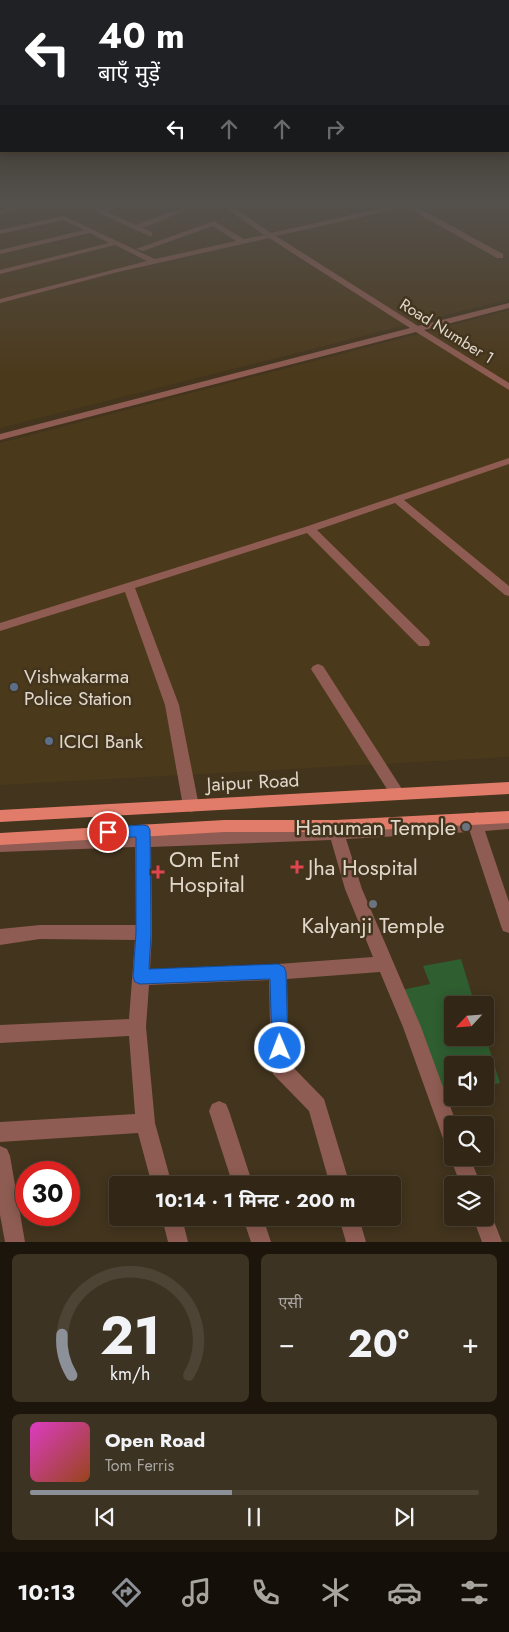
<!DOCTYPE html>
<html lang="hi">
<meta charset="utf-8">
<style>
:root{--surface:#322716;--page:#3d3323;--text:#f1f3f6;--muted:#a8a5a1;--line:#4d4435;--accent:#8c9099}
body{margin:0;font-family:Jost,"Noto Sans Devanagari",sans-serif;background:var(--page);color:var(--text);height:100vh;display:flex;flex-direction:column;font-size:19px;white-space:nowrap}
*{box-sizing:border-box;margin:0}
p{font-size:16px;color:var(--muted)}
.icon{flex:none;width:28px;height:28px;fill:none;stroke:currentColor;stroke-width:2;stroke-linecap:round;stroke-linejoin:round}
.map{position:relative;height:1242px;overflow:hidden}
.drawer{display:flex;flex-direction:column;gap:12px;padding:12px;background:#1c150c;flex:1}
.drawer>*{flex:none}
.guide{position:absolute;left:0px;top:0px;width:510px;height:152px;box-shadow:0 2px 12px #0003,0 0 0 1px var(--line);background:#202124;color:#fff;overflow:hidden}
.needle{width:32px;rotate:244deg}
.tools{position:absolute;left:444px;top:996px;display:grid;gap:10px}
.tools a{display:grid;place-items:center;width:50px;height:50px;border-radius:5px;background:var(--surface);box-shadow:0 2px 12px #0003,0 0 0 1px var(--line);font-size:25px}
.speed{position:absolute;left:15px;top:1161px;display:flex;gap:10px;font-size:25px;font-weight:700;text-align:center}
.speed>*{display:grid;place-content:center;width:65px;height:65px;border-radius:50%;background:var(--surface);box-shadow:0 2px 12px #0003,0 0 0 1px var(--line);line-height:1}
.speed .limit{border:8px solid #d22;background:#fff;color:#111}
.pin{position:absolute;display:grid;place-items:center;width:42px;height:42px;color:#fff;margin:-21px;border:2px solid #fff;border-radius:50%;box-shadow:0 1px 5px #0007}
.me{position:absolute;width:55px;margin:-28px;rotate:359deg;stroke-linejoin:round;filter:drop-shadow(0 0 4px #0008)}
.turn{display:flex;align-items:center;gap:18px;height:105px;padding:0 15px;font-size:22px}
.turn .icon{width:65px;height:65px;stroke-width:2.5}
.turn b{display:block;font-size:35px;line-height:42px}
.lanes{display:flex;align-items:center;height:48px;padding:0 15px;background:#0003;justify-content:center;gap:25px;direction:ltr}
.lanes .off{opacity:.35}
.big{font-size:38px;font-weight:700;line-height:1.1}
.drawer .widget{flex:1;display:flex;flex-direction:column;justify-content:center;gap:8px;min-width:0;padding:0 18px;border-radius:8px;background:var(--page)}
.drawer .dial{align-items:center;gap:0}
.dial svg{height:130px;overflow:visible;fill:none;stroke:var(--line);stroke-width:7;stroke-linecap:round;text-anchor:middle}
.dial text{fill:var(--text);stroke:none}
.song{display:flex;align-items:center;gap:15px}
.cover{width:60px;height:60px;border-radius:8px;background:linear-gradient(135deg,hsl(310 70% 55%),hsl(20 70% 35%))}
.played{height:5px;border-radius:2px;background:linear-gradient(90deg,var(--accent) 45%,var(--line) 45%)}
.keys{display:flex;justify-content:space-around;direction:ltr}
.heat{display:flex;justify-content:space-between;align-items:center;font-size:28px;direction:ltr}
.drawer .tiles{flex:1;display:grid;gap:12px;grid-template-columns:1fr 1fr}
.widget:last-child{grid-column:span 2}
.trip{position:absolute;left:109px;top:1176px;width:292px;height:50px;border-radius:5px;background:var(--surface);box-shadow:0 2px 12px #0003,0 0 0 1px var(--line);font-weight:700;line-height:50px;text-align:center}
.dock{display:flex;height:80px;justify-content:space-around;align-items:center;background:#141009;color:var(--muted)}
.dock .icon{width:35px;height:35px}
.dock .current{color:var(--accent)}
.dock b{font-size:22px;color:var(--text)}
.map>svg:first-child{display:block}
.built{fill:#4b391b}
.green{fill:#2f5e31}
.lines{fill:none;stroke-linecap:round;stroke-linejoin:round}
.minor{fill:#8e5c52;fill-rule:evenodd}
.major{fill:#e27c6a;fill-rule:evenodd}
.route{fill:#1a73e8;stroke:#114b97}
.service-dot{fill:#5c6f8a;stroke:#42341d;stroke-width:2}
.worship-dot{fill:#6b7280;stroke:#42341d;stroke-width:2}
.health-dot{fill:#e0444e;stroke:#42341d;stroke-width:2}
.labels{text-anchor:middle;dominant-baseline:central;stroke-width:5;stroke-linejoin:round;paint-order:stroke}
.far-street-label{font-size:16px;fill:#e1d8cb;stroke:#42341d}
.poi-label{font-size:19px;fill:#e1d8cb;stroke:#42341d;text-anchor:start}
.street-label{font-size:19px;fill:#e1d8cb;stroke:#42341d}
.near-poi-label{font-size:22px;fill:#e1d8cb;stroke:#42341d;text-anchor:start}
</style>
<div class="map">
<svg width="509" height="1242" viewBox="0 0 509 1242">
<rect width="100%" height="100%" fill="#42341d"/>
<g class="built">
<polygon points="0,201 509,201 509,299 0,428"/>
<polygon points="509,310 509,757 0,785 0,443"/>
</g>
<polygon class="green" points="461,959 475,1005 452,1005 452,1038 485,1038 485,1035 500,1083 485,1086 485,1065 452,1065 452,1092 440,1094 397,991 430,984 423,966"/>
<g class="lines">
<g class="minor">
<polygon points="37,201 50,201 0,214 0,210"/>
<polygon points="73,201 82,201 101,210 124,201 134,201 107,212 136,225 200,201 210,201 142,228 152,232 152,236 149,236"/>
<polygon points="216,201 224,201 271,233 413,201 426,201 413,205 503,254 503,258 497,258 406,207 276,236 418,326 509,303 509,308 424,330 509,383 509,390 416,332 0,440 0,434 410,328 269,238 118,272 0,303 0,299 147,261 115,245 0,274 0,270 109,243 90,233 0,254 0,250 84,230 63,220 0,234 0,230 64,216 155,259 236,241 213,226 143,251 136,249 214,221 244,239 264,235"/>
<polygon points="509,458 509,464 404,500 509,586 509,596 505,595 395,503 317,530 429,640 430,643 429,646 419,646 307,533 135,588 179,705 199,806 196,810 191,812 186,810 183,806 165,705 125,592 0,631 0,623 305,527"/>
<polygon points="318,664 323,666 402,789 404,793 402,797 397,799 392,797 311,669 313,666"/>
<path d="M477,812l5,2 3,5 24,-2v12l-24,2 24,71v31l-6,-2 -2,-5 -31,-94 -124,7 16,50 59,138 36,98h-5v22l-7,-3 -42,-117 -23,-55 -93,7 2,84 35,36 26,86h-20l-21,-74 -36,-37 -2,-7 -2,-87 -120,5 -3,42 9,96 17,62h-20l-14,-52 -138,9v-20l135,-8 -6,-78 -129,7v-18l129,-6 6,-79 -95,-1 -40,6v-16l40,-4h96l-1,-78 -135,5v-12l135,-6 3,-5 5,-2 5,2 3,5 178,-6 2,-6 5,-2 5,2 3,5 126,-7 2,-6zM331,840l14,49 28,68 -95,7 -128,5 2,-36 -1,-86z"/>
<polygon points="219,1101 226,1104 229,1111 253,1185 233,1185 209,1111 212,1104"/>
<polygon points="0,1146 7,1149 10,1156 25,1242 5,1242 0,1215"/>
<polygon points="452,1152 452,1158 470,1158 481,1185 461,1185 450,1158"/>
<polygon points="485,1209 490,1211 502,1242 482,1242 473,1218 485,1218"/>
<polygon points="162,1218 182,1218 188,1242 168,1242"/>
<polygon points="243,1218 263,1218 271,1242 251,1242"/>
<polygon points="339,1218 359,1218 366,1242 346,1242"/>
</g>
<g class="major">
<polygon points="509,782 509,794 0,822 0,810"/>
<polygon points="509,811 509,823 336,832 224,832 0,845 0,833 224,820 336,820"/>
</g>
</g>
<linearGradient id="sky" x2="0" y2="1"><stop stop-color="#241d10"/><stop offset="0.54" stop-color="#54504c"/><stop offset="1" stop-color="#54504c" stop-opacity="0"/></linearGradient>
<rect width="509" height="375" fill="url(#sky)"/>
<polygon class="route" points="143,825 148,826 150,830 151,933 149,969 278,964 284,967 286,972 288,1048 286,1054 280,1056 274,1054 272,1048 270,979 140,984 135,982 133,977 136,933 136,837 108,838 103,837 101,832 103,828 108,827"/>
<g class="service-dot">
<circle cx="14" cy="687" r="5"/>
<circle cx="49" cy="741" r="5"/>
</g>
<g class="worship-dot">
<circle cx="466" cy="827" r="5"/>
<circle cx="373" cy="904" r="5"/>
</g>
<g class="health-dot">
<path d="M294.5 859.5h5v5h5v5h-5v5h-5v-5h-5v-5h5z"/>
<path d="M155.5 864.5h5v5h5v5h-5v5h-5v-5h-5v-5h5z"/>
</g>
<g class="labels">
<g class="far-street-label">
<text transform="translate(447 331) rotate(32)">Road Number 1</text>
</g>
<g class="poi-label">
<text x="24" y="676">Vishwakarma<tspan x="24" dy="22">Police Station</tspan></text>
<text x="59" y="741">ICICI Bank</text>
</g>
<g class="street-label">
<text transform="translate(253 782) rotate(-3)">Jaipur Road</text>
</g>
<g class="near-poi-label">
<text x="456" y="827" text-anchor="end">Hanuman Temple</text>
<text x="169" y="859">Om Ent<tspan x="169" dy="25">Hospital</tspan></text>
<text x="308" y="867">Jha Hospital</text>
<text x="373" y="925" text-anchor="middle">Kalyanji Temple</text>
</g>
</g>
</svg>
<div class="tools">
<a><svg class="needle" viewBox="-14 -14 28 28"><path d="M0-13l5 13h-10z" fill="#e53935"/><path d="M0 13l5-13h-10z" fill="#a8a5a1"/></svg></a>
<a><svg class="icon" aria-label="sound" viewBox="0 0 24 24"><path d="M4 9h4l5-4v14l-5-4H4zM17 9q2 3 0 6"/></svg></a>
<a><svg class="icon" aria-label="search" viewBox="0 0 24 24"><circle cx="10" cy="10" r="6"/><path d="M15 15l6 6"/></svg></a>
<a><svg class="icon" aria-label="layers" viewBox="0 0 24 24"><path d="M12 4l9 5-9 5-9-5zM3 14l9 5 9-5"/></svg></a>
</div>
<div class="speed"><div class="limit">30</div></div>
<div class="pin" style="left:108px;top:832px;background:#d93025"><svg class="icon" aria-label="arrive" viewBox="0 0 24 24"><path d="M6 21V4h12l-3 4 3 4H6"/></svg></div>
<svg class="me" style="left:280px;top:1048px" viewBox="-20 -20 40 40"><circle r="17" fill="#1a73e8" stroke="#fff" stroke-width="3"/><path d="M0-11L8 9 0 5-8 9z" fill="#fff"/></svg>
<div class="trip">10:14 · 1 मिनट · 200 m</div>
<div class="guide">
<div class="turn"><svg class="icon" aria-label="left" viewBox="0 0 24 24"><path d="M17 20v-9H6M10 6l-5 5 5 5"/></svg><div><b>40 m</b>बाएँ मुड़ें</div></div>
<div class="lanes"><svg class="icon" aria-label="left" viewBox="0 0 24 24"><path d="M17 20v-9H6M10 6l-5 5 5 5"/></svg><svg class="icon off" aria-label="ahead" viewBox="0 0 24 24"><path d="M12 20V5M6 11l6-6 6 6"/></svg><svg class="icon off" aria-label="ahead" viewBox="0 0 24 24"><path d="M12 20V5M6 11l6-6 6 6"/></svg><svg class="icon off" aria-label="right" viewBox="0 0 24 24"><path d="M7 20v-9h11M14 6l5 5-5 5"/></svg></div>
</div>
</div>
<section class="drawer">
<div class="tiles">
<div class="widget dial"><svg viewBox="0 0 100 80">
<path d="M14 69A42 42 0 1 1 86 69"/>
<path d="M14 69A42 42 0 0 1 8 44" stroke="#8c9099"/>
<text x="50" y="56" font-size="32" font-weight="700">21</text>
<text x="50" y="72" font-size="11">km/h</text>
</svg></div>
<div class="widget"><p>एसी</p>
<div class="heat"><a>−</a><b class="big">20°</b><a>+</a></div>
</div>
<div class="widget">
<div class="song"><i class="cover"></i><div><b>Open Road</b><p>Tom Ferris</p></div></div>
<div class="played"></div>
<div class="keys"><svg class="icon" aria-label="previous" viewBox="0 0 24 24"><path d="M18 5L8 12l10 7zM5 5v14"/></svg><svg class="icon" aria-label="pause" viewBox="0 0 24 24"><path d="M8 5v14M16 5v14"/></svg><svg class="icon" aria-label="next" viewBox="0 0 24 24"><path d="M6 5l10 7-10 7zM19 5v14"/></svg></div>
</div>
</div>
</section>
<nav class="dock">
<b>10:13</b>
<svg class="icon current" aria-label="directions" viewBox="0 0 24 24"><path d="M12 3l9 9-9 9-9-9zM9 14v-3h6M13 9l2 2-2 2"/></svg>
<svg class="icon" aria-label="music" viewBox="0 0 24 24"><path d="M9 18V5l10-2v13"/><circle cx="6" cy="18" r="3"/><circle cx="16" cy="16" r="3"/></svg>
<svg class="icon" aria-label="phone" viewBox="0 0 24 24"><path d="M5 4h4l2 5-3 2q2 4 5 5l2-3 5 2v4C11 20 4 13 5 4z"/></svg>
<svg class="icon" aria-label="climate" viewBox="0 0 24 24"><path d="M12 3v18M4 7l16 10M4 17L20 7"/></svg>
<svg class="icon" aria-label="car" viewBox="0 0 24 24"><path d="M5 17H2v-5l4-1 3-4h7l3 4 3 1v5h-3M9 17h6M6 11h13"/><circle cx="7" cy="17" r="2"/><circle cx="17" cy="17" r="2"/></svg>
<svg class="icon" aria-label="filters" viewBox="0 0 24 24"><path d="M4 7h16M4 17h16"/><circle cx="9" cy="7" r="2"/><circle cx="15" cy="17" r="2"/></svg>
</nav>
